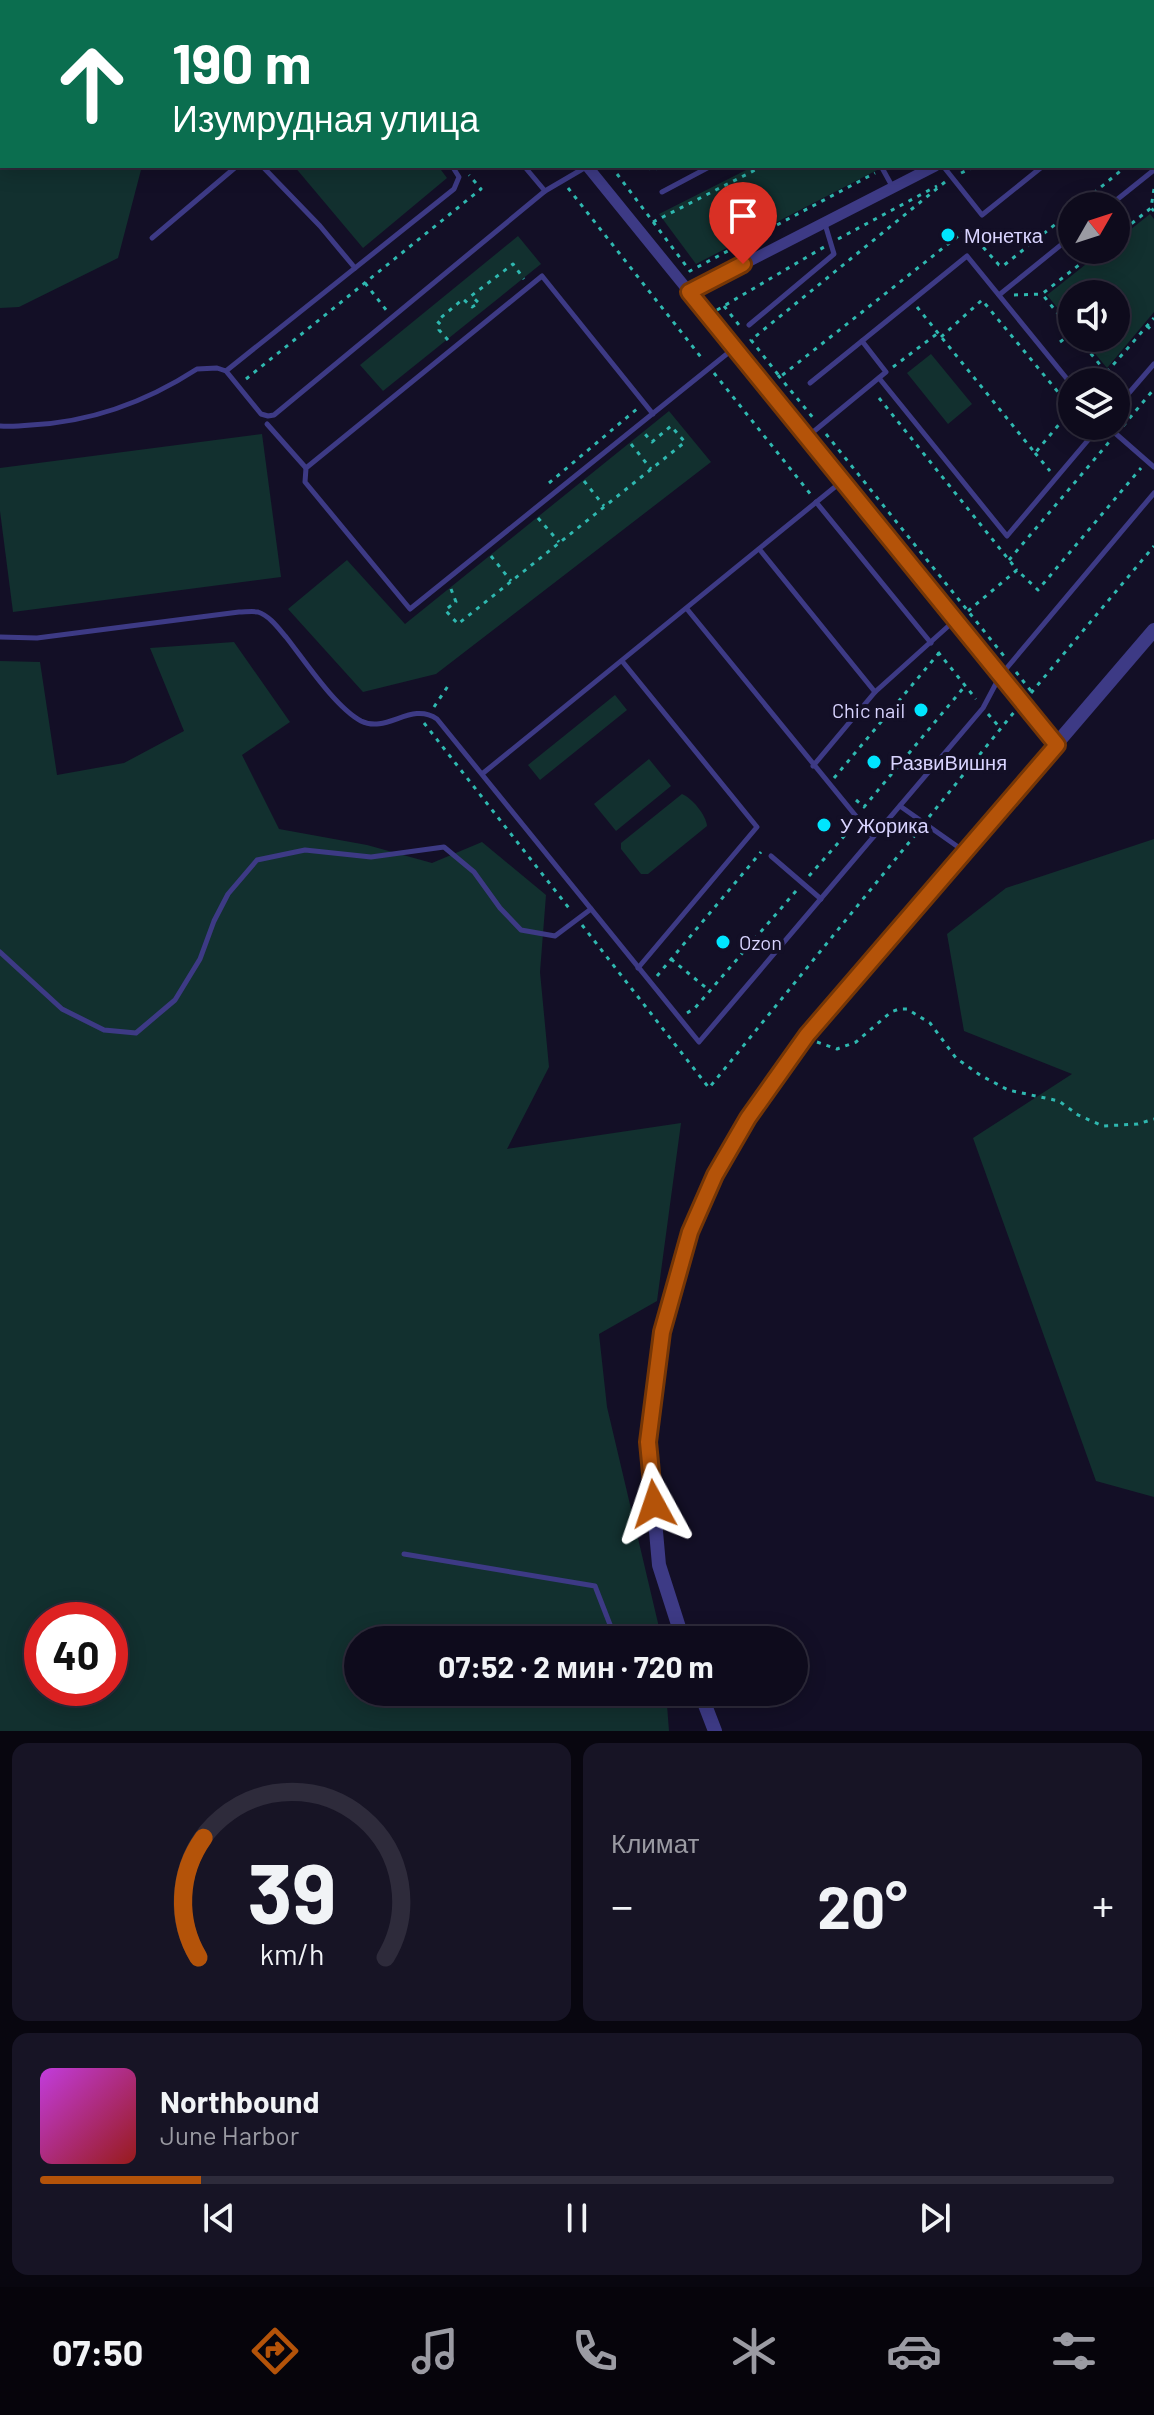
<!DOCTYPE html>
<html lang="ru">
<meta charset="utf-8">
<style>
:root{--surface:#0e0b1c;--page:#171425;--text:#f1f3f6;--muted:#9b9ba3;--line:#2e2b3b;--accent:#b45309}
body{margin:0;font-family:Barlow,sans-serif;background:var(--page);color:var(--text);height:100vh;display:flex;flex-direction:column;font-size:30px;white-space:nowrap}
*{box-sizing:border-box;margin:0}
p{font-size:26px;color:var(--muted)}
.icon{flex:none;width:44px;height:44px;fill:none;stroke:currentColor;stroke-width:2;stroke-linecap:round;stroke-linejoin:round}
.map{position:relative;height:1731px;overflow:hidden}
.panel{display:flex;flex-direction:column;gap:12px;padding:12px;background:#08060f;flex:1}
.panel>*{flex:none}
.guide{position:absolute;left:0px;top:0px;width:1154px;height:168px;box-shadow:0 4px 20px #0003,0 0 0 2px var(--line);background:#0b6e4f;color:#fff;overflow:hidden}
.needle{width:52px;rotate:51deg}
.controls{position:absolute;left:1058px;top:192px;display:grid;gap:16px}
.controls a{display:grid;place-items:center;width:72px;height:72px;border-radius:50%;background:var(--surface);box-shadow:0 4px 20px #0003,0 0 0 2px var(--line);font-size:40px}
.speed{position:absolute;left:24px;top:1602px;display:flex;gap:16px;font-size:40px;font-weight:700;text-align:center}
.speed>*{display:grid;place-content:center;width:104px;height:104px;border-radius:50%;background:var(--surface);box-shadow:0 4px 20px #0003,0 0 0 2px var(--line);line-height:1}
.speed .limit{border:12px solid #d22;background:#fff;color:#111}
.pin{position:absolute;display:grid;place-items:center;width:68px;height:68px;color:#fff;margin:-82px -34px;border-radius:50% 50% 50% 0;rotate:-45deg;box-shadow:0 0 8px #0007}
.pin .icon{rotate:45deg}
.me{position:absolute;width:88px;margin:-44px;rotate:355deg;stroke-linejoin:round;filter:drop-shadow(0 0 6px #0008)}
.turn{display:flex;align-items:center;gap:28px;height:168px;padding:0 40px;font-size:36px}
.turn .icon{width:104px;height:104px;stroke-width:2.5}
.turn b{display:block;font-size:56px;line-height:68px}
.big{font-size:60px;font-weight:700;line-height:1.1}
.panel .card{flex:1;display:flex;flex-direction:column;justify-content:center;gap:12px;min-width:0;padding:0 28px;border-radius:16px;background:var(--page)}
.panel .dial{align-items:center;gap:0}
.dial svg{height:208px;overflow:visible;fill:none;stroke:var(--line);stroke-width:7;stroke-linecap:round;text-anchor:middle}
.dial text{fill:var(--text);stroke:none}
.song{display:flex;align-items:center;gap:24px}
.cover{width:96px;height:96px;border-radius:12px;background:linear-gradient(135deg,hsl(290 70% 55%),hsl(0 70% 35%))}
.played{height:8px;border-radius:4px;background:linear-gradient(90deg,var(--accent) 15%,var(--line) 15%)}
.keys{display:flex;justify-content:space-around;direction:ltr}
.heat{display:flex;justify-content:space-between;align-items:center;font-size:44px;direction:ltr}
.panel .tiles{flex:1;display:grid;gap:12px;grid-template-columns:1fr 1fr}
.card:last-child{grid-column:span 2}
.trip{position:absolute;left:344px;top:1626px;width:464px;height:80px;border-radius:40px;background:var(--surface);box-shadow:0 4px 20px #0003,0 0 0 2px var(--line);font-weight:700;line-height:80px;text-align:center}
.tabs{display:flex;height:128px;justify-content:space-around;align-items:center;background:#06040b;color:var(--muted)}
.tabs .icon{width:56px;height:56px}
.tabs .current{color:var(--accent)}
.tabs b{font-size:36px;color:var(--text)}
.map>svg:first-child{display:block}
.green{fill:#12302f;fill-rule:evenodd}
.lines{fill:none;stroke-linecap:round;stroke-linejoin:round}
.path{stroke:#2fb8b0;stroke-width:3;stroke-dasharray:4 6;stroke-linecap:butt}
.service{stroke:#3d3a85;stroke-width:5}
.minor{stroke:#3d3a85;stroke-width:11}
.tertiary{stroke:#3d3a85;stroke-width:14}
.route-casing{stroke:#753606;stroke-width:20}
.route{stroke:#b45309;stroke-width:14}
.poi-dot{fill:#00e5ff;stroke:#130f26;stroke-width:3}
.labels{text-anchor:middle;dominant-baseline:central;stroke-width:8;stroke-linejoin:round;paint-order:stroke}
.poi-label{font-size:20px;fill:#d9d4ff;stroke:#130f26;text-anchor:start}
</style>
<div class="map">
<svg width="1154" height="1731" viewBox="0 0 1154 1731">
<rect width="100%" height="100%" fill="#130f26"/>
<g class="green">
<polygon points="0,21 2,23 2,166 142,166 118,258 19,307 0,308"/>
<polygon points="294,166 438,166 447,178 363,248"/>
<polygon points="754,166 880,166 881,168 696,264 659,214"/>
<polygon points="1150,214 1154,219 1154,312 1107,368 1082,338 1116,338 1116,294 1072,294 1072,326 1047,295 1104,250 1116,250 1116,241"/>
<polygon points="518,236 541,264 383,391 360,365"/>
<polygon points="931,354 972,404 948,424 907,373"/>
<polygon points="669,411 711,462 436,674 363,692 288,609 347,560 405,624"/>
<polygon points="262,434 281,577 13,612 0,511 0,468"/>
<path d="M234,642l56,80 -48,33 37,74 88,16 65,18 50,-21 64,53 -6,77 9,95 -42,82 174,-26 -24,178 -58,33 8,73 55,233h-304v52h308l3,39h-669v-1070l40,1 17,113 67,-12 60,-32 -34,-83zM42,1620h68v68h-68z"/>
<polygon points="615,695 627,710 540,780 528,765"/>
<polygon points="649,759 671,786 616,831 594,804"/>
<path d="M682,794c10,4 24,21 25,32l-59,48h-7l-20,-25v-6z"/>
<polygon points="1154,839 1154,1497 1096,1481 973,1138 1072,1074 964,1031 947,934 1006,888"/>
</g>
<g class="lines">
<g class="path">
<polyline points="419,0 421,2"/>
<polyline points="479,0 480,2"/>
<polyline points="548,0 549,2"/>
<polyline points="611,0 613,2"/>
<polyline points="740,0 741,2"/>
<polyline points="318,2 321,0"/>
<polyline points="391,2 394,0"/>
<polyline points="685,2 686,0"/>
<polyline points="705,2 707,0"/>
<polyline points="1011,2 1015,0"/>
<polyline points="1133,2 1136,0"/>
<polyline points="1152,29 1154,28"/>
<polyline points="1152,75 1154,74"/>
<polyline points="611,166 690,271 875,173"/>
<polyline points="649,166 652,171 661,166"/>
<polyline points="961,173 976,166"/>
<polyline points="945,182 751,340 780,377 967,229 999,265 1003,266 1072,211"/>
<polyline points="568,188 704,361"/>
<polyline points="1154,189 1151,208 1154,211"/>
<polyline points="1078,206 1124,168"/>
<polyline points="653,222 763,166"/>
<polyline points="1116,236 1151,208"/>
<polyline points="838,239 937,186"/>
<polyline points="1083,250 1089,257"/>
<polyline points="365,283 387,311"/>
<polyline points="1014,295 1042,294"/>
<polyline points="724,306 739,325"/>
<polyline points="917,307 1035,453 1072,409"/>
<polyline points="717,310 824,247"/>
<polyline points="1147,326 1154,332"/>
<polyline points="1072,331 1042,294 1098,250"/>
<polyline points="941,337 982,300 1072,409"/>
<polyline points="1078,338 1106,372"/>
<polyline points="448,340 439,330 441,325 437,321 463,299 472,307 479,303 471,296 513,264 524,279"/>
<polyline points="1060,342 1072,333"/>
<polyline points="893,367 938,333"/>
<polyline points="714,373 812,496"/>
<polyline points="778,375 814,419"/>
<polyline points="246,379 481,189 469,175"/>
<polyline points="1107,382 1106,373 1154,318"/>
<polyline points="879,398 1017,570"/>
<polyline points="1123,426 1154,389"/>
<polyline points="826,434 1004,656"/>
<polyline points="631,444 651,469"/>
<polyline points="1035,453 1050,471"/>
<polyline points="584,481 604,506"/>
<polyline points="549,483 638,408"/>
<polyline points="538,518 559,542"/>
<polyline points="491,556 511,581"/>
<polyline points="1009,560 1110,441"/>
<polyline points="451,589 456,602 445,610 458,624 685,442 671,426 652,442 645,434"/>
<polyline points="968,611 1017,570 1038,590 1141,468"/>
<polyline points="938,652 976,699"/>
<polyline points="1016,672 1031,691"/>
<polyline points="1031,693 1154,546"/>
<polyline points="434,707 448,686"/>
<polyline points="988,714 1001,729"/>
<polyline points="424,723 572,912"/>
<polyline points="834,778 939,653"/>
<polyline points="856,800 864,807 965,686"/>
<polyline points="929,817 1015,711"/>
<polyline points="809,876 846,834"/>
<polyline points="582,925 709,1088 920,829"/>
<polyline points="671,959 710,991"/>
<polyline points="657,976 761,852"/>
<polyline points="687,1013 695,1008 796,891"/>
<polyline points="817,1042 837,1049 856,1042 891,1012 899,1009 907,1009 930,1023 956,1058 980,1075 1008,1090 1059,1101 1078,1115 1103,1126 1138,1124 1154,1119"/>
</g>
<g class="service">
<polyline points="570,0 571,2"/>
<polyline points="795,0 796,2"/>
<polyline points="1065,0 1066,2"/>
<polyline points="1152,16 1154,15"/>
<polyline points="1152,101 1154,100"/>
<polyline points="1152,161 1154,163"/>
<polyline points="262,166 320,226 355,268"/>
<polyline points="524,166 545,191"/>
<polyline points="881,166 892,186"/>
<polyline points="943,166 982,215 1043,166"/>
<polyline points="662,192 711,166"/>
<polyline points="1109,206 1154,170"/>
<polyline points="152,238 237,166"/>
<polyline points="999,295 1072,236"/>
<polyline points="749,325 834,254 825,224"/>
<polyline points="226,371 454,189 459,177 452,166"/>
<polyline points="879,378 1007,536 1100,426"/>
<polyline points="810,383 862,341"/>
<polyline points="1116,408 1154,364"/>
<polyline points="653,414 542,276 306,468 305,482 410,609 733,349"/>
<polyline points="267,424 306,468"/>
<path d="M0,426c10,1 21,0 31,-1 61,-3 115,-23 166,-56l20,-1 9,3 35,43 7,2 6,-1 271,-224 41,-24"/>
<polyline points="1107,426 1154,467"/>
<polyline points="807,437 886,372 862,341 967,256 1072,385"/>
<polyline points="816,502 931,643"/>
<polyline points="760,550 875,692"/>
<polyline points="687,609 873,837"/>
<path d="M0,637l37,1 202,-26c6,0 14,-1 19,0 12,4 21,17 28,25 19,24 49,70 75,84 26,13 50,-20 76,-2l262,323 284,-334 17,-32 154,-183"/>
<polyline points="622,661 757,827 638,968"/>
<polyline points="813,766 875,692 954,621"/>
<polyline points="482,774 841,482"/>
<polyline points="900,806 961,849"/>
<polyline points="771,856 821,899"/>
<polyline points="0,952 62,1009 104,1030 136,1033 175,1000 200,959 214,921 228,894 257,860 305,850 371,857 444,847 474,872 500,908 521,930 555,936 591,909"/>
<polyline points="404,1554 595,1586 616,1640"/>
</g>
<g class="minor">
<polyline points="453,0 455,2"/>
<polyline points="1152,54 1154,53"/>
<polyline points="587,166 1057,745"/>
<polyline points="689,292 935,166"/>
</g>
<g class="tertiary">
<polyline points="683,1640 659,1565 648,1442 662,1332 690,1232 715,1175 748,1118 807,1035 1154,630"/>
<polyline points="700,1692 715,1731"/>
</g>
</g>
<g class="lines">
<defs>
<polyline id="route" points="654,1504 648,1442 662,1332 690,1232 715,1175 748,1118 807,1035 1057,745 689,292 743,264"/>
</defs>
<use href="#route" class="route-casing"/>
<use href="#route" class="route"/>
</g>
<g class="poi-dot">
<circle cx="948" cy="235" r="8"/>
<circle cx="921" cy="710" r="8"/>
<circle cx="874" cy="762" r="8"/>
<circle cx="824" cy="825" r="8"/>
<circle cx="723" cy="942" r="8"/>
</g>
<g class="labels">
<g class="poi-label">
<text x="964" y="235">Монетка</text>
<text x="905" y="710" text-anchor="end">Chic nail</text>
<text x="890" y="762">РазвиВишня</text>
<text x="840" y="825">У Жорика</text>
<text x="739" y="942">Ozon</text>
</g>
</g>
</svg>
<div class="controls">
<a><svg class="needle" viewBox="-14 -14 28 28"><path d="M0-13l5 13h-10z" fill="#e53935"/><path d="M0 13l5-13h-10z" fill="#9b9ba3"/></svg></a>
<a><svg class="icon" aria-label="sound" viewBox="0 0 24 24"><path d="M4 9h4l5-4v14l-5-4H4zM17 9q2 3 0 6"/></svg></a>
<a><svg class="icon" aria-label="layers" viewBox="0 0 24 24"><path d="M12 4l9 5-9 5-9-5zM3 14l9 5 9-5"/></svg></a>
</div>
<div class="speed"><div class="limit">40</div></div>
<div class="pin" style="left:743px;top:264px;background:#d93025"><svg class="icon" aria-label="arrive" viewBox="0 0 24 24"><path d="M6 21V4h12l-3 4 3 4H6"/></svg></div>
<svg class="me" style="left:654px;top:1504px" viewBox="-20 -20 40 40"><path d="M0-17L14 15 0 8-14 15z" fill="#b45309" stroke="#fff" stroke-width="4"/></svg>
<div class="trip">07:52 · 2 мин · 720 m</div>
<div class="guide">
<div class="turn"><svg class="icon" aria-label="ahead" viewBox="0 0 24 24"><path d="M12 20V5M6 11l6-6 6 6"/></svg><div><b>190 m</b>Изумрудная улица</div></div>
</div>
</div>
<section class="panel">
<div class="tiles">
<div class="card dial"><svg viewBox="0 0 100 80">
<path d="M14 69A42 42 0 1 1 86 69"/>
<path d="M14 69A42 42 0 0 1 16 23" stroke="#b45309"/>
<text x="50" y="56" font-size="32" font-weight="700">39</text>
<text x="50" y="72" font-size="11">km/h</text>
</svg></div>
<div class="card"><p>Климат</p>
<div class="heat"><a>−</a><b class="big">20°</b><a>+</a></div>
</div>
<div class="card">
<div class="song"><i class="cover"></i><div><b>Northbound</b><p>June Harbor</p></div></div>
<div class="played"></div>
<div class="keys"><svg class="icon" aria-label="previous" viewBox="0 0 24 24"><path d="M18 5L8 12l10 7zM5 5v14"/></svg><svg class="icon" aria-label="pause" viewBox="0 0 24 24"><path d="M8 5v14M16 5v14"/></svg><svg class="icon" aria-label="next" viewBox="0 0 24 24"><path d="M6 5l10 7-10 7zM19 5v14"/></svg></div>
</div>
</div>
</section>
<nav class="tabs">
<b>07:50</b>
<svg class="icon current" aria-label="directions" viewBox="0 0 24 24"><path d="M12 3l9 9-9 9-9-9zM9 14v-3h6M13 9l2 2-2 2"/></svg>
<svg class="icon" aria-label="music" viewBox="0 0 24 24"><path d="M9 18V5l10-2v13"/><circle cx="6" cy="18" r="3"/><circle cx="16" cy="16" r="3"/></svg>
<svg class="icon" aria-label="phone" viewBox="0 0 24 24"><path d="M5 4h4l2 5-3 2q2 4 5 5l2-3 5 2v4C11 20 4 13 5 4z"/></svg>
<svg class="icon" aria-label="climate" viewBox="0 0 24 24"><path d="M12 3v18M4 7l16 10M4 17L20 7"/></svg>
<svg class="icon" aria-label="car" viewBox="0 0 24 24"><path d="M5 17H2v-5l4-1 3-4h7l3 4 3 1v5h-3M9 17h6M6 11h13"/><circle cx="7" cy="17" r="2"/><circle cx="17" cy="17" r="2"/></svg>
<svg class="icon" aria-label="filters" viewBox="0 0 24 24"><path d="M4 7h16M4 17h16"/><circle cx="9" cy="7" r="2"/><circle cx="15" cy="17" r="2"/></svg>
</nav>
